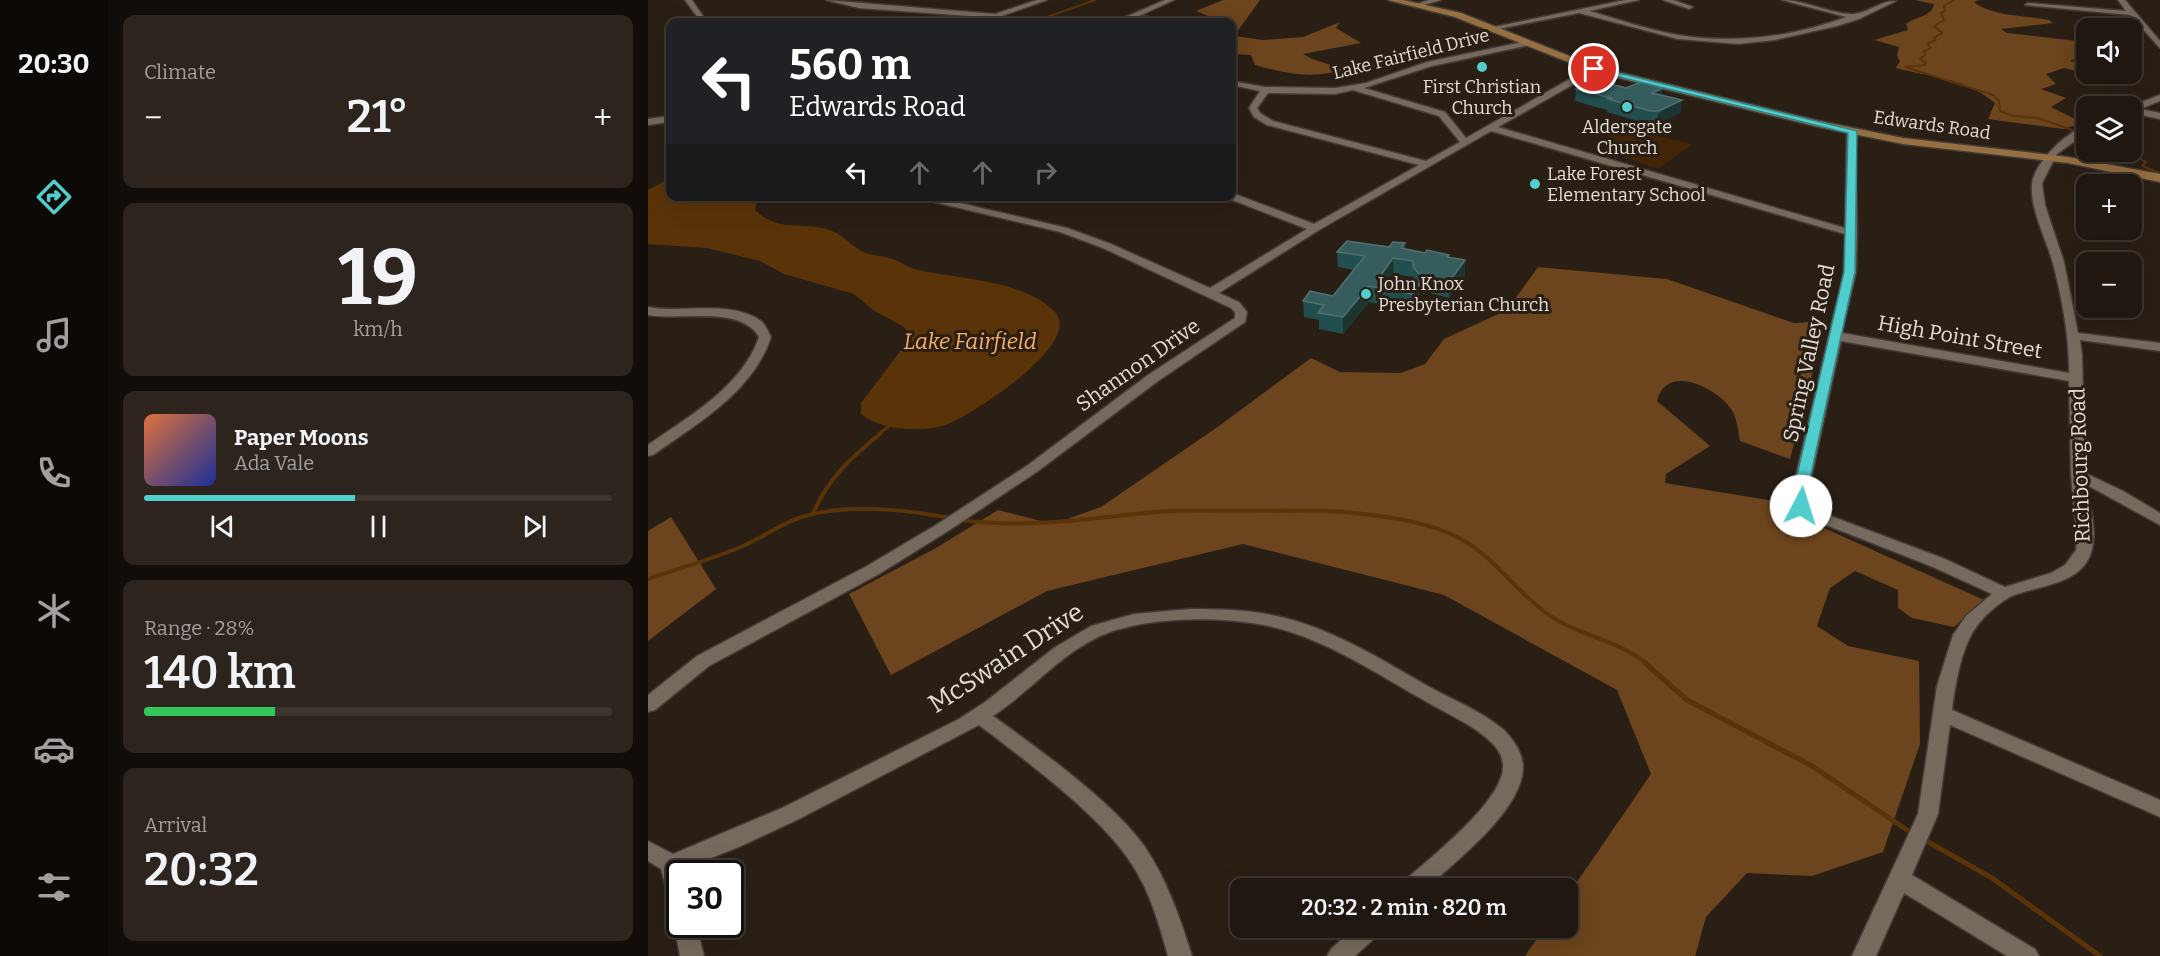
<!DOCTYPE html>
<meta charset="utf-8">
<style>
:root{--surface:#201710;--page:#2d241e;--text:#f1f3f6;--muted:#a29f9f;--line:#3d3630;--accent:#52cdcd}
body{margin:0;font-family:Bitter,serif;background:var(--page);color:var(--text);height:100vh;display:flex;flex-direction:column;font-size:22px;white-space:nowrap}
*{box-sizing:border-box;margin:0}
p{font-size:20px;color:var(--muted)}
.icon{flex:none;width:33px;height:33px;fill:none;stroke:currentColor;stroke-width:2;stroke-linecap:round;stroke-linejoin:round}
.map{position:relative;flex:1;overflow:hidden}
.drawer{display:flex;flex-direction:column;gap:15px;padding:15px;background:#120d09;width:540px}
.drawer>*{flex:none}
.banner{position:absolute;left:18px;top:18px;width:570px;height:183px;border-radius:12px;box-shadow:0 6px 24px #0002,0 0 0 2px var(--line);background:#202124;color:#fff;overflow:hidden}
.controls{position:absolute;left:1428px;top:18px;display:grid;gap:12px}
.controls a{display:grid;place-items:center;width:66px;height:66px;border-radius:12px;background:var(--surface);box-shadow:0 6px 24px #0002,0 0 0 2px var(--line);font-size:30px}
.speed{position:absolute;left:18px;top:860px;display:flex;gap:12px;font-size:30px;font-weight:700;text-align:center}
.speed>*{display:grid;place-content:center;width:78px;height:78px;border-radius:50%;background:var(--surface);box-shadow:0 6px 24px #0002,0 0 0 2px var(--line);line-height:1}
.speed .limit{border:3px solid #111;border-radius:9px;background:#fff;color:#111}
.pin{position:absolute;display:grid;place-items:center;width:51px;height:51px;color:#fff;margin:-26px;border:3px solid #fff;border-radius:50%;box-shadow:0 2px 6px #0007}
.me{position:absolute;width:66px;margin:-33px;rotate:5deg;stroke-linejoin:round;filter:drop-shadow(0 0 4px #0008)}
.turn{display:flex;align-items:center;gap:21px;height:126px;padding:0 24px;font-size:27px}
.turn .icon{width:78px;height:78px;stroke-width:2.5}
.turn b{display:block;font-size:42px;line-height:51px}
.lanes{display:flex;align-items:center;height:57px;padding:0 24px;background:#0003;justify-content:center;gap:30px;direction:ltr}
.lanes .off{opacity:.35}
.big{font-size:45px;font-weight:600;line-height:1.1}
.drawer .widget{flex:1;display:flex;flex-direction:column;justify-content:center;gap:9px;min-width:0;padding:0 21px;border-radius:12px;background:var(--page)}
.drawer .dial{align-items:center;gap:0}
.dial b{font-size:78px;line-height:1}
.song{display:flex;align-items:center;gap:18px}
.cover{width:72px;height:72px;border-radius:9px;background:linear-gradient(135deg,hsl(20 70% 55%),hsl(230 70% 35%))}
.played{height:6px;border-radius:3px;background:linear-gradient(90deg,var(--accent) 45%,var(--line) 45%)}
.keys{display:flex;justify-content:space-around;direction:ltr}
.heat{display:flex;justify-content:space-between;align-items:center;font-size:33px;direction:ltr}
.charge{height:9px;border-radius:4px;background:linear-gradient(90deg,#34c759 28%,var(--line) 0)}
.trip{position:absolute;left:582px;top:878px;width:348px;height:60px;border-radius:12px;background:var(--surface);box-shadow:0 6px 24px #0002,0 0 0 2px var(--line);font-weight:600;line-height:60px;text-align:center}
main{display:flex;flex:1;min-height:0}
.dock{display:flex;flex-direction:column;width:108px;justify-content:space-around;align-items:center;background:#0d0906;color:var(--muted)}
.dock .icon{width:42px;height:42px}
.dock .selected{color:var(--accent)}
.dock b{font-size:27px;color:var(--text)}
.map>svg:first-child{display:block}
.green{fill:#422507}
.forest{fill:#6c441d}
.water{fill:#5a3308}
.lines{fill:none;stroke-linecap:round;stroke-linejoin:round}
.stream-far3{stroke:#5a3308;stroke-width:2}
.stream-far2{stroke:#5a3308;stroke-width:3}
.stream-far1{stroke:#5a3308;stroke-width:4}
.stream{stroke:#5a3308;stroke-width:5}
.street-casing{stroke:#443b35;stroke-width:3}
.secondary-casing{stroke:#443b35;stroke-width:3}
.street{fill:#76695d;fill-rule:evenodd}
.secondary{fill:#967041;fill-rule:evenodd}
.wall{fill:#214e4e;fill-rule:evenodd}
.shaded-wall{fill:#1c3531}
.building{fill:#365d5d;stroke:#517170;stroke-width:1.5}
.route{fill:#52cdcd;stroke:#358585;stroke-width:1.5}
.poi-dot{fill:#52cdcd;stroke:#2a1f15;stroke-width:2}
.labels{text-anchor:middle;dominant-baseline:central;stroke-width:6;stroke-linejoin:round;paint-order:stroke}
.far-street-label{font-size:18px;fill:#e3dbd5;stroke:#2a1f15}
.far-poi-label{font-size:18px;fill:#e3dbd5;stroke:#2a1f15}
.street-label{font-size:21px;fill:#e3dbd5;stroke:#2a1f15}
.water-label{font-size:22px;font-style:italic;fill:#f9ac64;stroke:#2a1f15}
.near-street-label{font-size:26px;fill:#e3dbd5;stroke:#2a1f15}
</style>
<main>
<nav class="dock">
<b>20:30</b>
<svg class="icon selected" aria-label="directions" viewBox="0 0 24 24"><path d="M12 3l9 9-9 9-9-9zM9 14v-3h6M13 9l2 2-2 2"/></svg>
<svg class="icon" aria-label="music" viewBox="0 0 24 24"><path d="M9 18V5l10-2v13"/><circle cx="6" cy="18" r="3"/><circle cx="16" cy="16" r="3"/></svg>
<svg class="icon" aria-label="phone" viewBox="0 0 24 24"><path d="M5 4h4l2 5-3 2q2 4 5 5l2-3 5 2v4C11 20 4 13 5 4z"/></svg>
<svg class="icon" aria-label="climate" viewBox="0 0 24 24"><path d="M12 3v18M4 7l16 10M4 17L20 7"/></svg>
<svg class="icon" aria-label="car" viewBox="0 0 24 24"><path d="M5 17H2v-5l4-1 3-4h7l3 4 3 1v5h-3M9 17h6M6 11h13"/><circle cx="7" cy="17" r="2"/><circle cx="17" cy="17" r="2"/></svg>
<svg class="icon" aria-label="filters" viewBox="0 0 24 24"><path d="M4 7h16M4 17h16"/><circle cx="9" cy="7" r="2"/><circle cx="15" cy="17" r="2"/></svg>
</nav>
<section class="drawer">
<div class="widget"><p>Climate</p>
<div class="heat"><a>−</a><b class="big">21°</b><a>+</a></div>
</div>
<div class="widget dial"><b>19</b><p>km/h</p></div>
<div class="widget">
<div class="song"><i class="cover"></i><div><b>Paper Moons</b><p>Ada Vale</p></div></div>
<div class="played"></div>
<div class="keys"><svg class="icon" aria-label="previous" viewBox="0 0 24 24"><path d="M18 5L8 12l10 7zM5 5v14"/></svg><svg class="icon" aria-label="pause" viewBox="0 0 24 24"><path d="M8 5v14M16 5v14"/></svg><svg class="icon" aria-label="next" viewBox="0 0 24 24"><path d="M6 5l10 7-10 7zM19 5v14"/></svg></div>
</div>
<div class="widget"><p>Range · 28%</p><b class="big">140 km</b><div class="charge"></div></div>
<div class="widget"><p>Arrival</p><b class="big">20:32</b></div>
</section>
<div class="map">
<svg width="1512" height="956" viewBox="0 0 1512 956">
<rect width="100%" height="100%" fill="#2a1f15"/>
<polygon class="green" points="971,128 1041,143 1043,145 1010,169 960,151 954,146 955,140"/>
<g class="forest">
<path d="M575,0h37l-26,36 29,4 40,-3 37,-15 -4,6 25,15 -58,11c13,8 27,9 40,16 -31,9 -57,4 -88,-5l-4,-10 -19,-1v-32h-10l-26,-11z"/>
<path d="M1266,0h65l-5,2c20,15 50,13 75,18l4,3 -52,6 6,4 79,9v14h-7l-9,5 16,4v8l-22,-5 -18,6 10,10 -15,5 25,9 -15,9 32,16 -20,6 -75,-10 7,-16c-31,-26 -62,-25 -99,-35l4,-7 -3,-5 2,-9 -25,-7 34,-10 -2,-6c10,-8 26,-7 28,-20z"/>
<path d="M890,267l129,12 127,44 32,-2 -36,138 -50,-18c-2,-10 -3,-24 -9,-32 -15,-22 -65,-46 -74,-8l53,45 -44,28 -1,9 115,19 44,26 160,72 -30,27 -42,-9 -14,-10v-18l-43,-19 -25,17 -13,38 31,20 71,15 1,83 -37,108 -71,24 -65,-3 -41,44 -11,39h-170l20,-29h23v-32l83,-121 -34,-84 -173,-95 -201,-51 -196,47 -156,84 -42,-81 87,-46 62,-38 55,14 48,-17 118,-81 92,-68 29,14 61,1 24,-9 19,-25 63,-29z"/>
<polygon points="23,517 68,589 0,641 0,531"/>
</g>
<path class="water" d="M22,178v18l88,1 -3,13c25,24 49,10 77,21 12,4 21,17 34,22 9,3 18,3 27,6 8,3 16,9 25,11 41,9 106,10 137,42 29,31 -82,102 -107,112 -23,9 -68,7 -87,-10v-11l46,-61 2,-9 -5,-6 -31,-17 -19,-16 -70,-20 -24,-13 -53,-13 -59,-4v-54z"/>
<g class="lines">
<g class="stream-far3">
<polyline points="1306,0 1296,6 1297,11 1293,13 1296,20 1286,26 1294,33 1286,38 1288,40 1279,44 1283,48 1276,51 1277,55 1272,59 1278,63 1277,65 1257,67 1345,95 1351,101 1352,111 1365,116 1390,118 1424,130"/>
<polyline points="385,22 447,0"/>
<polyline points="1480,152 1498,162 1494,166 1512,173"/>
</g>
<polyline class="stream-far2" points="231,434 241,426"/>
<g class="stream-far1">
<path d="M165,514c14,-35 39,-57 68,-81"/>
<path d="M313,520c66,9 129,-2 195,-8 24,-2 48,-1 72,-1 43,0 85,-2 127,2 35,4 75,9 106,26 33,18 55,52 85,74 32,23 71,26 101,51"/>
<path d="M0,579c32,-11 65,-20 95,-33 21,-9 40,-24 62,-30 47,-13 99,-6 146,2"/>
</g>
<g class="stream">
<polyline points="997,663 1039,700 1164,766 1265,834"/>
<polyline points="1275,839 1344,878 1452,956"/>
</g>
<defs>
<g id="street">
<polygon points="37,0 44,0 59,22 53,22"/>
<polygon points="178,0 347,14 389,0 399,0 348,18 211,8"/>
<polygon points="517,0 526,0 491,16 524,20 527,22 484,19 475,22 466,22"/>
<polygon points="781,0 793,0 769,7 766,5"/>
<path d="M977,0h14l-50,11c29,8 59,19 89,24 56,9 115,2 168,-18l-64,-17c24,0 48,14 70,14 15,0 29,-14 44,-13l-37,18 -22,7 -62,14 -37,4 -60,-5 -99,-26 -86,17 -4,-2z"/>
<polygon points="1015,0 1025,0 1045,7 1041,9"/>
<polygon points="1470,0 1477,0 1512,41 1512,48 1482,15 1377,5 1380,3 1478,11"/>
<path d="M879,41l4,2 -1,2 -98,21 -68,22 81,24 21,26 125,-71h6v4l-99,56 347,101 2,-97 8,-2 2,104 -1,39 -14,61 227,40c1,-33 -8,-81 -17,-113 -7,-23 -22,-52 -20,-76 2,-21 35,-53 54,-58v7l-29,21 -15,29 3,22 19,57 14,71 82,10v8l-80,-11 2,15 3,118 38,18 37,22v12l-73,-40c2,19 10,45 5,64 -8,36 -53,36 -80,47 -11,5 -28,20 -35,30 -15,19 -22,59 -25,84l208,90v17l-210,-92 -12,89 -26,61 123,74 4,7h-32l-103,-63 -28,63h-24l66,-142 19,-128 16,-51 13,-19 26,-22 -59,-27 -117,-46 -23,-15v-18l51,-216 1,-38 -354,-103 -172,99 -100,63 20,9 8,10 -2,10 -87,59 -120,90 -90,60 -69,43 -170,92 -54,44 -7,2v-17l49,-39 170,-90 69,-41 92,-60 120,-90 87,-57v-6l-4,-4 -128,-60 -43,-16 -151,-36h21l137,32 44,16 99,44 97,-59 -80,-31 -1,-2h6v-3l82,31 105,-59 -152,-40 -13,-8 -5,-9 11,-17 -28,-6v-4l33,6 70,1 31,-5 61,-21zM705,90l86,26 21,26 -34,19 -153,-40 -13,-8 -3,-5 11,-15 67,1zM1193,341l228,40 2,94 6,64 -1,11 -11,15 -14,8 -46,14 -60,-28 -117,-44 -19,-11v-16z"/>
<polygon points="1512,95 1512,101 1492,109 1512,113 1512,119 1484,113 1483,106"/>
<polygon points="22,116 22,122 0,125 0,119"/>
<path d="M0,307c35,7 82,-8 113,14 5,4 7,11 10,16 -17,54 -74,87 -118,118l-5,1v-11c41,-29 94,-58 111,-108 -18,-32 -79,-16 -111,-22z"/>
<path d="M542,609c33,0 64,1 95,9 55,14 103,46 152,73 23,12 47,22 67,39 10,10 20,25 19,40 -4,43 -66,90 -96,118h-26l3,-7c25,-22 99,-80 99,-114 0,-10 -4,-17 -11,-24 -18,-18 -43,-28 -65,-41 -52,-29 -104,-65 -163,-77 -44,-8 -96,-8 -140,3 -53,12 -87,59 -131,88 47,34 119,85 152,131 22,33 35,71 47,109h-24c-9,-32 -18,-65 -37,-93 -31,-48 -106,-103 -152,-138l-182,95 -58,27 -56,22 1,4h-4v39l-8,-2 -11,-41 -13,-8v-20l25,13 109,-46 177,-89 26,-17 69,-54 37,-22 43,-12z"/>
<polygon points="32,916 32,924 48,924 56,956 32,956 26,924"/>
<polygon points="707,927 734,927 731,934 707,956 679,956 683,949"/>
</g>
<polygon id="secondary" points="740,0 755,0 813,13 949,67 1171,121 1255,138 1420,157 1512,174 1512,182 1420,163 1255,144 1171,127 943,71 807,17"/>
</defs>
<use href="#street" class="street-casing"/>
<use href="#secondary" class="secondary-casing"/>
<use href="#street" class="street"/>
<use href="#secondary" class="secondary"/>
</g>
<g class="wall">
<polygon points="978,88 1014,95 1034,100 1032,113 1009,124 1000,124 959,112 959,110 927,101 928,89"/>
<path d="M757,243v6l20,4 24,2v3l16,2v16l-16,22 -24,-6 -1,3 -4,-5 -1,10 -7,10 -43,-8 -26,32 -24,-5v-9l-15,-3 -1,-16 30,-5 21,-26 -16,-3 -1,-15 52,-5zM746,274l19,3 1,6 -25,-4z"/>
</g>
<g class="shaded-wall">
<polygon points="1015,88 1013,101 1004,93"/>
<polygon points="1034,100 1032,113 1009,124 1011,111"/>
<polygon points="745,258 746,274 735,289 731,278"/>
<polygon points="817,260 817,276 801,298 801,282"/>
<polygon points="778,276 777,292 776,295 776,279"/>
<polygon points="772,284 771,300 764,310 764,294"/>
<polygon points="721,286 721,302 695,334 695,317"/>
</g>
<g class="building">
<polygon points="948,80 978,88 993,82 1015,88 1004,93 1034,100 1011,111 1002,111 960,99 963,98 928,89"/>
<polygon points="699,241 741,247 745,242 757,243 753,248 777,253 779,250 801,255 799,257 817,260 801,282 778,276 776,279 765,267 765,261 745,258 731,278 772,284 764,294 721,286 695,317 670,313 676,305 655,301 662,291 685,296 717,256 689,252"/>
</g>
<polygon class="route" points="946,67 1209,131 1207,272 1160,488 1160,506 1158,509 1153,510 1146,506 1146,488 1196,272 1200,133 943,70"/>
<g class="poi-dot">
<circle cx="834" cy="67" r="6"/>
<circle cx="979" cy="107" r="6"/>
<circle cx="887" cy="184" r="6"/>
<circle cx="718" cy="294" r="6"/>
</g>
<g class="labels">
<g class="far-street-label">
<text transform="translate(763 54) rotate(-14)">Lake Fairfield Drive</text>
<text transform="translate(1284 125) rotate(8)">Edwards Road</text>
</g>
<g class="far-poi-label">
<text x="834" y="87">First Christian<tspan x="834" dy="21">Church</tspan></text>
<text x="979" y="127">Aldersgate<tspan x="979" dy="21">Church</tspan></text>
<text x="899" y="174" text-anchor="start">Lake Forest<tspan x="899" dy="21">Elementary School</tspan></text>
<text x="730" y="284" text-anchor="start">John Knox<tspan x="730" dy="21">Presbyterian Church</tspan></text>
</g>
<g class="street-label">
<text transform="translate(1312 337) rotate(10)">High Point Street</text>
<text transform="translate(1161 353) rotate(-78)">Spring Valley Road</text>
<text transform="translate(490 365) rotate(-35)">Shannon Drive</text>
<text transform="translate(1432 465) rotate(-92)">Richbourg Road</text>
</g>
<g class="water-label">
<text x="322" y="341">Lake Fairfield</text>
</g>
<g class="near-street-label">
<text transform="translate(358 658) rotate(-33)">McSwain Drive</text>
</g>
</g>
</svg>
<div class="controls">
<a><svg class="icon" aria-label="sound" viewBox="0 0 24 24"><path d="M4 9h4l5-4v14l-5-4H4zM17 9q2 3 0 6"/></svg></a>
<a><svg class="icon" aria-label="layers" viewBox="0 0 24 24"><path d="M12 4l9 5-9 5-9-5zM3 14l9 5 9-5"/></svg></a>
<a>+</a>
<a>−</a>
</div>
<div class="speed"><div class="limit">30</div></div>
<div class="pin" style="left:946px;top:69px;background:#d93025"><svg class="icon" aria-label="arrive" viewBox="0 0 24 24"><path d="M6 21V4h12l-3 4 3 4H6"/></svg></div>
<svg class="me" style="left:1153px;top:506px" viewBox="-20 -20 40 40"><circle r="19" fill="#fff"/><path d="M0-13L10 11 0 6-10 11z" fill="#52cdcd"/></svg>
<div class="trip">20:32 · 2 min · 820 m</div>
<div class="banner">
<div class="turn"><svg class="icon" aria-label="left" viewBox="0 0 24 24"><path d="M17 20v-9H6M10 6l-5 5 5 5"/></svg><div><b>560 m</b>Edwards Road</div></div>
<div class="lanes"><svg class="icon" aria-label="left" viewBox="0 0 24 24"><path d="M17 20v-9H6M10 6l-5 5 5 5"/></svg><svg class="icon off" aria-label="ahead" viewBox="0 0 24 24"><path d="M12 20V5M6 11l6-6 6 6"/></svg><svg class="icon off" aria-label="ahead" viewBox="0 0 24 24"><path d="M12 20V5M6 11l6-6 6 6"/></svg><svg class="icon off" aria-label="right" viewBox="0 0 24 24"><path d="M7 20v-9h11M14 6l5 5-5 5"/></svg></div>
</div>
</div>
</main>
